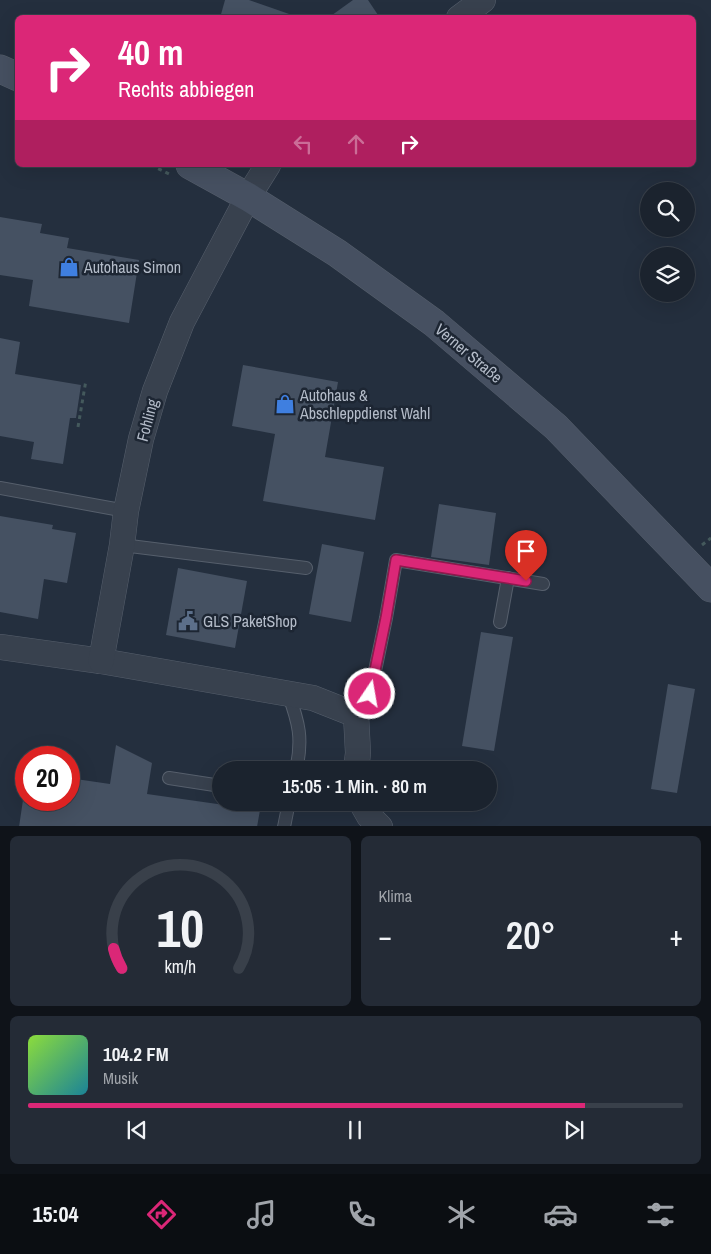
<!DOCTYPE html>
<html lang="de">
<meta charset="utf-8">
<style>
:root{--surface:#1b232e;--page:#242b36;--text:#f1f3f6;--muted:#a0a4aa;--line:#39404a;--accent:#db2777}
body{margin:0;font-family:"Archivo Narrow",sans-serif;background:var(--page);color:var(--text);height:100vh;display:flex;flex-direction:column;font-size:19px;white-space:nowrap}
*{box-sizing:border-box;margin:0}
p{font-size:16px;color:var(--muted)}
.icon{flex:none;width:28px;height:28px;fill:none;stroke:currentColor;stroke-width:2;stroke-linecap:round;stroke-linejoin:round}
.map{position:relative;height:826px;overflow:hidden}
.details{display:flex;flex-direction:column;gap:10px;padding:10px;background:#0f1319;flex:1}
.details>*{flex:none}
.guide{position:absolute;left:15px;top:15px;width:681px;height:152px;border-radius:8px;box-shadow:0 5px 20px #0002,0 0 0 1px var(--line);background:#db2777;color:#fff;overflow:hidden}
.buttons{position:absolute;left:640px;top:182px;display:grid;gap:10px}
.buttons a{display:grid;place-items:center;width:55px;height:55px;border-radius:50%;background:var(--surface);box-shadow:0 5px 20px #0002,0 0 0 1px var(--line);font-size:25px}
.speed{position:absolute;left:15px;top:746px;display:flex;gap:10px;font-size:25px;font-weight:700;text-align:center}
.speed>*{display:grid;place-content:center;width:65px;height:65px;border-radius:50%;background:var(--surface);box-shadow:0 5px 20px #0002,0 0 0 1px var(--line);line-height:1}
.speed .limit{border:8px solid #d22;background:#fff;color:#111}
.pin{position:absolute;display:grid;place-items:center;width:42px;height:42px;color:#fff;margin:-51px -21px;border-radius:50% 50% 50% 0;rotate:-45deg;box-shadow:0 0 5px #0007}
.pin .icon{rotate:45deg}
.me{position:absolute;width:55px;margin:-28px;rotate:12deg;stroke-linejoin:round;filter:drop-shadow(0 0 4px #0008)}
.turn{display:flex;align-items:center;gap:18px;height:105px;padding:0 20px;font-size:22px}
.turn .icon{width:65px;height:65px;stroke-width:2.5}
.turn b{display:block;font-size:35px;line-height:42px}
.lanes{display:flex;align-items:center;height:48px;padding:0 20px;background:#0003;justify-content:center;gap:25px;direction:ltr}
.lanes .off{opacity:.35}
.big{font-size:38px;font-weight:600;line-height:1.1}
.details .tile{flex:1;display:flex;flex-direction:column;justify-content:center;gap:8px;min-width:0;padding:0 18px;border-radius:8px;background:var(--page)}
.details .dial{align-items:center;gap:0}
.dial svg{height:130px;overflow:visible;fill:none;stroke:var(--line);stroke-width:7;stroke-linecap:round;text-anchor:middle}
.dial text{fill:var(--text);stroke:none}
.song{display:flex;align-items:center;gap:15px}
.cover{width:60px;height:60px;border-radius:8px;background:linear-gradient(135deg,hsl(90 70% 55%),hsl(190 70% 35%))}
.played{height:5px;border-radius:2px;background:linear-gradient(90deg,var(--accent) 85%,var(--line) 85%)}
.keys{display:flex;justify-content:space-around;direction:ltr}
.heat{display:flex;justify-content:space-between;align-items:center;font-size:28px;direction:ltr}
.details .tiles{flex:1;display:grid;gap:10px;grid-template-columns:1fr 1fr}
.tile:last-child{grid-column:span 2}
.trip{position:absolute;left:212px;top:761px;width:285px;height:50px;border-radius:25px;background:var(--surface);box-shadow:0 5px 20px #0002,0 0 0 1px var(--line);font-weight:600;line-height:50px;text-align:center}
.dock{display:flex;height:80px;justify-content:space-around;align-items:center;background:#0b0e12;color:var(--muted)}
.dock .icon{width:35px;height:35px}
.dock .current{color:var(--accent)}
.dock b{font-size:22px;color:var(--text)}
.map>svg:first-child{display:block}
.building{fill:#455162}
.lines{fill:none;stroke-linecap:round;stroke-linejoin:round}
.lane-casing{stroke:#565f6c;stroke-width:14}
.street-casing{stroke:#565f6c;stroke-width:26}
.secondary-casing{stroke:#565f6c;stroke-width:29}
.path{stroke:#44595c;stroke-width:3;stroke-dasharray:4 4;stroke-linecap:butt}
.lane{stroke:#38414e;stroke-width:12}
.street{stroke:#38414e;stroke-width:25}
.secondary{stroke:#465061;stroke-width:28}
.route-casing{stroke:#8e194d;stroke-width:12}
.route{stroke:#db2777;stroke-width:9}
.labels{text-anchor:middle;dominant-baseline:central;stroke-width:5;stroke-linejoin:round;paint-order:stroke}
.poi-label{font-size:16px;fill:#b4bcc9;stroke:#1d2633;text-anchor:start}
.street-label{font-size:16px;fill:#b4bcc9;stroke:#1d2633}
</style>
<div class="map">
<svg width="711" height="827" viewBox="0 0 711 827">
<rect width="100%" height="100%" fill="#242f3e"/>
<g class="building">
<polygon points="225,0 249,0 292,15 291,18 220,18"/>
<polygon points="353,0 368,0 380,18 328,18"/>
<polygon points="0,217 42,224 40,233 69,238 67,248 139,260 129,323 29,306 33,280 0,275"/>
<polygon points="0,338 20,342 15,374 81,385 76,418 70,418 63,464 31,459 34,442 0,436"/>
<polygon points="243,365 338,382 325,457 384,467 375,520 263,501 275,434 232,426"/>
<polygon points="439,504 496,513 489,565 431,557"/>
<polygon points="0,516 53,525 52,529 76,533 67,583 44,579 38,619 0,612"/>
<polygon points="322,544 364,552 351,622 309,614"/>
<polygon points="178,568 247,581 235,648 166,635"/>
<polygon points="481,632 513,637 494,751 462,746"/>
<polygon points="668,684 695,689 677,793 651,789"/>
<polygon points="116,745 152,763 147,794 260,810 257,827 19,827 23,800 69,800 69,778 110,784"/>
</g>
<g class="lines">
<defs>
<g id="lane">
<polyline points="0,488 126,511"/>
<polyline points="122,545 306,568"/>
<polyline points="500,622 508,578"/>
<path d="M288,693c11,30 15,46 8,77"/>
<polyline points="356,715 370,695 386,618 396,560 543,584"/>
<polyline points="169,778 221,786"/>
<polyline points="284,827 289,802"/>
</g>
<g id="street">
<polyline points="459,18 483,0"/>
<polyline points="0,647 101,661 313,698 356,715 358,753 356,770"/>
<polyline points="101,661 122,545 126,511 141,439 155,391 182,322 248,197 268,165"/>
<polyline points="361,802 369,816 380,827"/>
</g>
<g id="secondary">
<polyline points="0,69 18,77"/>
<polyline points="190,165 248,197 337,253 434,323 556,427 711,588"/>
</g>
</defs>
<use href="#lane" class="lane-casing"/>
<use href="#street" class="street-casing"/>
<use href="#secondary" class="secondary-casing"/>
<g class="path">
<polyline points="151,165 169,174"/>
<polyline points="78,427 86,380"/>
<polyline points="702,545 711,538"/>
</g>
<use href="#lane" class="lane"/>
<use href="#street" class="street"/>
<use href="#secondary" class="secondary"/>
</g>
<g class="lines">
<defs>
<polyline id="route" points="370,694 386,618 396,560 526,581"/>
</defs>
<use href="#route" class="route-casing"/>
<use href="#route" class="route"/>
</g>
<defs>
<symbol id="shop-bare" viewBox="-9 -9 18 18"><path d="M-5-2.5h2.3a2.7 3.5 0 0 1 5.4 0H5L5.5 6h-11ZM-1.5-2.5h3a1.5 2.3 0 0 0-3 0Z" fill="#3f7fe0" stroke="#1d2633" stroke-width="2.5" paint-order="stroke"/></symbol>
<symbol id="civic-bare" viewBox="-9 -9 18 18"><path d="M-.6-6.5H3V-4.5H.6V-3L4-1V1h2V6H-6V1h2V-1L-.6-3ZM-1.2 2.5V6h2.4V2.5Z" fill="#5c6f8a" stroke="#1d2633" stroke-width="2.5" paint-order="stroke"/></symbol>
</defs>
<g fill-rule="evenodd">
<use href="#shop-bare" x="55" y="253" width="28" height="28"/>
<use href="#shop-bare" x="271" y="390" width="28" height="28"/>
<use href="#civic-bare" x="174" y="607" width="28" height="28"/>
</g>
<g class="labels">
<g class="poi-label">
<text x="84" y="267">Autohaus Simon</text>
<text x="300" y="395">Autohaus &amp;<tspan x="300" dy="18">Abschleppdienst Wahl</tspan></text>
<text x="203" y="621">GLS PaketShop</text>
</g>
<g class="street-label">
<text transform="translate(469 353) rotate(40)">Verner Straße</text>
<text transform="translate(147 420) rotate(-75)">Fohling</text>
</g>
</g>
</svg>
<div class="buttons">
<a><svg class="icon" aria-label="search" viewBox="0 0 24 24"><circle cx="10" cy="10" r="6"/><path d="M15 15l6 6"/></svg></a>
<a><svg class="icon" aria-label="layers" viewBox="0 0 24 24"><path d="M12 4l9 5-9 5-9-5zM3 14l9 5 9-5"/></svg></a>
</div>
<div class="speed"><div class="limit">20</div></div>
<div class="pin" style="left:526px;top:581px;background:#d93025"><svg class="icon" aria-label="arrive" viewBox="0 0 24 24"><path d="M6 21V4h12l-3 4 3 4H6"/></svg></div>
<svg class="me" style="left:370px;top:694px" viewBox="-20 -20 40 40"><circle r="17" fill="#db2777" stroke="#fff" stroke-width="3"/><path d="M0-11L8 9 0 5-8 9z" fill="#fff"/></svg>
<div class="trip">15:05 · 1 Min. · 80 m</div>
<div class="guide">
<div class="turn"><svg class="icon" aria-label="right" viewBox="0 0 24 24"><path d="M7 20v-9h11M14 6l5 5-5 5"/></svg><div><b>40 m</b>Rechts abbiegen</div></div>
<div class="lanes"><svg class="icon off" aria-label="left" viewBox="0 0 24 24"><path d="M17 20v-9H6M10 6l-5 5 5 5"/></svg><svg class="icon off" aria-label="ahead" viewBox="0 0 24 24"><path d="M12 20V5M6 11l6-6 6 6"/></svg><svg class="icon" aria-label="right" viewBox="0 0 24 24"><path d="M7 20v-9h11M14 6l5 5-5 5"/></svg></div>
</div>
</div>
<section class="details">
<div class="tiles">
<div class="tile dial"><svg viewBox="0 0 100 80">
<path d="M14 69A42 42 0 1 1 86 69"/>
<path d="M14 69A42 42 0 0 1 9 57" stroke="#db2777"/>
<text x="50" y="56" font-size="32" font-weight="700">10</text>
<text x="50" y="72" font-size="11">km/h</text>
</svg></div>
<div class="tile"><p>Klima</p>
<div class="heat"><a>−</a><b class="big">20°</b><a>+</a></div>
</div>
<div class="tile">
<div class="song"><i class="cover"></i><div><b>104.2 FM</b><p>Musik</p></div></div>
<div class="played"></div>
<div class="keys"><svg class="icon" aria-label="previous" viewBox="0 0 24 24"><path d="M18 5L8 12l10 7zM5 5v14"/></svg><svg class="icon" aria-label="pause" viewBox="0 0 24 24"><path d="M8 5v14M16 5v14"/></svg><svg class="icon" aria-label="next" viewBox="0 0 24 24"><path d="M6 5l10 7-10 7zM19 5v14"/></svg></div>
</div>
</div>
</section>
<nav class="dock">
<b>15:04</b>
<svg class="icon current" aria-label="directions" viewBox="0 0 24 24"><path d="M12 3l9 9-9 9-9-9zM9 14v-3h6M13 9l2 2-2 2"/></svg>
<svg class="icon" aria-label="music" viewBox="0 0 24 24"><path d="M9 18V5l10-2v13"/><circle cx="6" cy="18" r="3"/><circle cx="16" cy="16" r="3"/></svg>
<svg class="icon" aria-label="phone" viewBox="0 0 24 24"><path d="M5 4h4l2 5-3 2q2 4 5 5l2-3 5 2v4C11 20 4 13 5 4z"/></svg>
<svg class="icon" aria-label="climate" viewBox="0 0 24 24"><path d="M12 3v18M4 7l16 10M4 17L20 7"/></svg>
<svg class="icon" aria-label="car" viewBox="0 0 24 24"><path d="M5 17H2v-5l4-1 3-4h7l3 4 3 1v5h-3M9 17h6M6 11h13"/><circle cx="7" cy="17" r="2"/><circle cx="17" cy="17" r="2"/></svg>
<svg class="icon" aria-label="filters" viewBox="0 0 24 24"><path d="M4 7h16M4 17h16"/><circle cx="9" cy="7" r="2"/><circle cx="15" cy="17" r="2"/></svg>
</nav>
